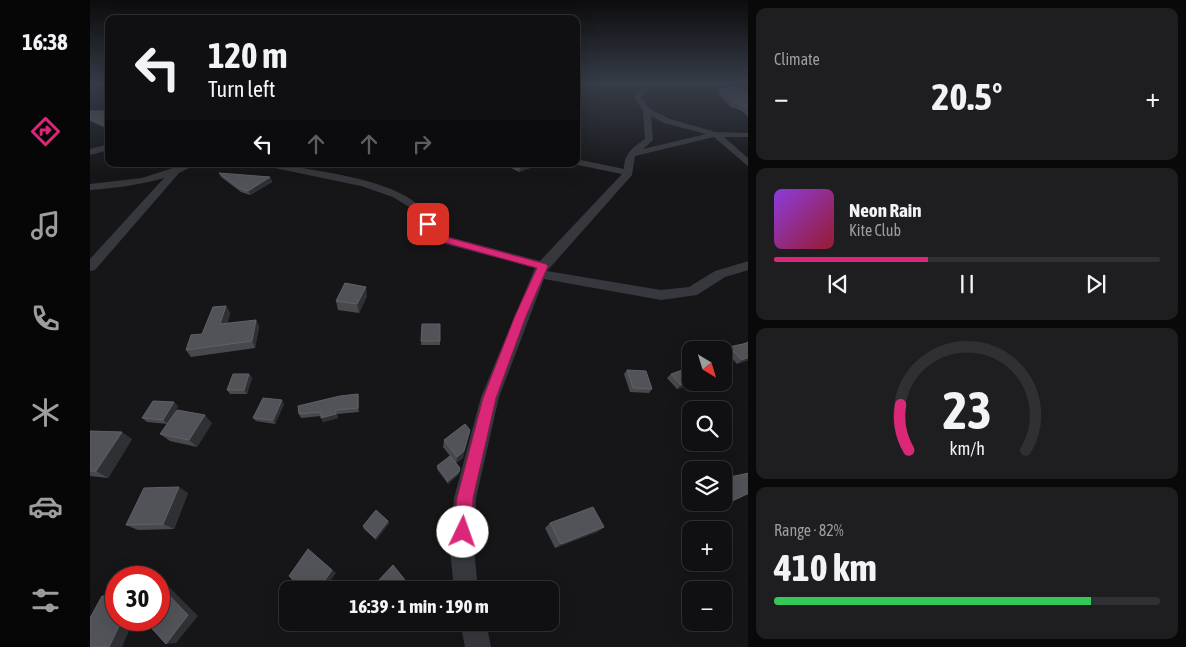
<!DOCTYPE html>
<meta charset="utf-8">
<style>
:root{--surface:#101012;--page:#1e1e20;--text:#f1f3f6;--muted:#9c9d9f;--line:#303032;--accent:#db2777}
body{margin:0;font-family:"Asap Condensed",sans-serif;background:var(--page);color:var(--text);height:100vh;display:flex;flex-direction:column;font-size:19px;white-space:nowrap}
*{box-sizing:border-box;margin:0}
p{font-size:16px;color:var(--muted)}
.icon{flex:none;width:28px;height:28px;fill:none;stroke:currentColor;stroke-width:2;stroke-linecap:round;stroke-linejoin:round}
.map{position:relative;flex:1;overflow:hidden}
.details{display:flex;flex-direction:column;gap:8px;padding:8px;background:#09090a;width:438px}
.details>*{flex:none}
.banner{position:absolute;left:15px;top:15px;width:475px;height:152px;border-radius:10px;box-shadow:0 5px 20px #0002,0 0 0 1px var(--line);background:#101012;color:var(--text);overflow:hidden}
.needle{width:32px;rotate:142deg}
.controls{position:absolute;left:592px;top:341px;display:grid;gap:10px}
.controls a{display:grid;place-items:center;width:50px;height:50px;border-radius:10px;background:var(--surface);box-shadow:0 5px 20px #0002,0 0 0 1px var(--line);font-size:25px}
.speed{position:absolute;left:15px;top:566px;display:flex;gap:10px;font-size:25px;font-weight:700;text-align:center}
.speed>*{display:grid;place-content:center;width:65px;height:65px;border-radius:50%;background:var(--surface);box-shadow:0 5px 20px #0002,0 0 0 1px var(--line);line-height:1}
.speed .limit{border:8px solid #d22;background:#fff;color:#111}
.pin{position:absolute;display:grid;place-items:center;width:42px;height:42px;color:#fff;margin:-21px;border-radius:10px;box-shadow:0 2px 8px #0006}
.me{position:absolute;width:55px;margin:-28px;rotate:3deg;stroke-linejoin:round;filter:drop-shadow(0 0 4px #0008)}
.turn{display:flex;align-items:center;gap:18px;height:105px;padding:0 20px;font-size:22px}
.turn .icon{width:65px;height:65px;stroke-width:2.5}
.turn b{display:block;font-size:35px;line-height:42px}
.lanes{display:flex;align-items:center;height:48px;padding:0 20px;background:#0003;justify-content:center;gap:25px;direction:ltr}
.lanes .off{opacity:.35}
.big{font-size:38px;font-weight:700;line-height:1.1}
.details .card{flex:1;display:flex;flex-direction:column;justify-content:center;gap:8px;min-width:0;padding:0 18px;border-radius:10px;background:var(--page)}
.details .dial{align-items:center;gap:0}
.dial svg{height:130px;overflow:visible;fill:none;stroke:var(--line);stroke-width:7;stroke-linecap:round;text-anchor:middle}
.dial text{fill:var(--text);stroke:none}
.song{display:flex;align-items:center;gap:15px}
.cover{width:60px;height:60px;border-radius:8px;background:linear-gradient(135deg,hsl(270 70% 55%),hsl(350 70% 35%))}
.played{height:5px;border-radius:2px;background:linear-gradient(90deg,var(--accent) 40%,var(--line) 40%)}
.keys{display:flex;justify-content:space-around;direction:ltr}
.heat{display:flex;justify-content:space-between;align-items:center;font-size:28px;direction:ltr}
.charge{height:8px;border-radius:4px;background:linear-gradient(90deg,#34c759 82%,var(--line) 0)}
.trip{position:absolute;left:189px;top:581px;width:280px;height:50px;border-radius:10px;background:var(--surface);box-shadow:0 5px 20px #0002,0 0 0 1px var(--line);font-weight:700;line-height:50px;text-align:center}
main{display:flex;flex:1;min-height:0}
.tabs{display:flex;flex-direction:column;width:90px;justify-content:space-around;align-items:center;background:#060607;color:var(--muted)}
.tabs .icon{width:35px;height:35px}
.tabs .current{color:var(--accent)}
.tabs b{font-size:22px;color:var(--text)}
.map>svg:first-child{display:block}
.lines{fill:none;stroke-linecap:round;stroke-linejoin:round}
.street{fill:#37383d;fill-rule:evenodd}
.wall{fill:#47494d}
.shaded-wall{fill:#2f3033}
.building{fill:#525359;stroke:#5f6168}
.route{fill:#db2777;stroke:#8e194d}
</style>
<main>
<nav class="tabs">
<b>16:38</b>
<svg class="icon current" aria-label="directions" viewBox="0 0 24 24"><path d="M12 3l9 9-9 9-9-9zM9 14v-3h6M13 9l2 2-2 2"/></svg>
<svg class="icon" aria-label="music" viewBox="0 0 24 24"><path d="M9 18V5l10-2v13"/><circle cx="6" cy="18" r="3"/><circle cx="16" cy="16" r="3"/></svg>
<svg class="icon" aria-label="phone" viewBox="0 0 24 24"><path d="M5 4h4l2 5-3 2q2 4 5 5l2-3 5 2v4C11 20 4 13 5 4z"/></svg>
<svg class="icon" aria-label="climate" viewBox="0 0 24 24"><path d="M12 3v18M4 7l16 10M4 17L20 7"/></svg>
<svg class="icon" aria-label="car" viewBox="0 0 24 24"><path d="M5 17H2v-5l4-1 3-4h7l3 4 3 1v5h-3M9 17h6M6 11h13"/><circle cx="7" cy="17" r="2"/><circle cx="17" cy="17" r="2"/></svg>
<svg class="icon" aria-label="filters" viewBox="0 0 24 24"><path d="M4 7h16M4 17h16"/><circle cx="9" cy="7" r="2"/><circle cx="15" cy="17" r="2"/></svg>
</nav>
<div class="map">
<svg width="659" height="647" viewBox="0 0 659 647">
<rect width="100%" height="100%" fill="#161618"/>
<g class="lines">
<g class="street">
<path d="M559,83h8l-17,13 10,13 20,10 46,13 33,1v4h-25l25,22v8l-35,-30 -79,19 -3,19 -85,96 114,19 28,-3 26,-16 34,-10v9l-24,7 -28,18 -36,5 -117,-21 -45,118 -23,101 -2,51 4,41h-24l-4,-41 4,-51 27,-101 54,-129 -97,-26 -10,-9 -19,-26 -16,-10 -32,-11 -91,-19 -5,-3h17c38,8 98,14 130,36 14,9 20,27 34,36l94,25 82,-87 -49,-10h3v-5l48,10c0,-15 9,-22 21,-30l-2,-28 -10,-16zM561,116l13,7 42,11 -63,15 10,-9z"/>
<polygon points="19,144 19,150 0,155 0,149"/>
<path d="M95,164h12l-18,9 -84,97 -5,1v-12l74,-81c-24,7 -49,10 -74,12v-6l52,-6z"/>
<polygon points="370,622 396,622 401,647 375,647"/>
</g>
</g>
<g class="wall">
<polygon points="630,89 659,92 659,118 652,111 641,107 628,94"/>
<polygon points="0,111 19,111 19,128 18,129 0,121"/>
<polygon points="414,164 448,164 448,165 429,172"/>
<polygon points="129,173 180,177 182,182 160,195 151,192 131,177"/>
<polygon points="277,296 269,313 248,310 246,301"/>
<polygon points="136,306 140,313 137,324 166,320 169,327 165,348 101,357 96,350 112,334"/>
<polygon points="332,324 350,341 350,345 331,345"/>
<polygon points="653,344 659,360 647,364 635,351 639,347"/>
<polygon points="537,370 562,389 559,393 540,392 534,374"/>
<polygon points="159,374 162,378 157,394 140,394 137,390"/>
<polygon points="581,374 601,382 603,382 601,384 587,389 577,378"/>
<polygon points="268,394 269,398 269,412 247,414 248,418 233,422 231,416 211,418 209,414"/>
<polygon points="194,404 185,424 166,421 163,418"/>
<polygon points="88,406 78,424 57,422 52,418"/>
<polygon points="122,423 107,447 80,441 70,434"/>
<polygon points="0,431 42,439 18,478 0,476"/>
<polygon points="354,440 373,458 366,463 370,468 368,475 358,484 347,469 347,466 360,456 353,447"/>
<polygon points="659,473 659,494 655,495 630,507 627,502 634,502 634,476 635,478"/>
<polygon points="98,493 84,529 48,530 36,525"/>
<polygon points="298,521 299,523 286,540 274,529 273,526"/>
<polygon points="460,523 514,527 507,532 465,548 455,528"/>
</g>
<g class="shaded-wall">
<polygon points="19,123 19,128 18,129 15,125"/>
<polygon points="442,164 448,164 448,165 429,172 430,168"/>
<polygon points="180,177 182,182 160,195 158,191"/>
<polygon points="276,287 277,296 269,313 267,304"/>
<polygon points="136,306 140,313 134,331 130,324"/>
<polygon points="166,320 169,327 165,348 162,341"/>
<polygon points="659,357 659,360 647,364 652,360"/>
<polygon points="159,374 162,378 157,394 154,390"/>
<polygon points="601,382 603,382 601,384 587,389 591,385"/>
<polygon points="268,394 269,398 269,412 268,408"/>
<polygon points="192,400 194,404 185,424 183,420"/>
<polygon points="84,402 88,406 78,424 73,420"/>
<polygon points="246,410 248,418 233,422 231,418"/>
<polygon points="115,415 122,423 107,447 99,440"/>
<polygon points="380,430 373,458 366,463 367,457"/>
<polygon points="32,432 42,439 18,478 6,471"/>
<polygon points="369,472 368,475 358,484 358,481"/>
<polygon points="89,487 98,493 84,529 73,524"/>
<polygon points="298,521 299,523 286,540 285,538"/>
<polygon points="514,527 507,532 465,548 471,544"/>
<polygon points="218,549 246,573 234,590 228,590"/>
<polygon points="69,585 79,587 108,616 86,643 76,644"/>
<polygon points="32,620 44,620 32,647 19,647"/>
</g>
<g class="building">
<polygon points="647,87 659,92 659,109 655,106 643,102 630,89"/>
<polygon points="0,111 19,111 19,123 15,125 0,119"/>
<polygon points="423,164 442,164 430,168"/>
<polygon points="129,173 180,177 158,191 149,188"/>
<polygon points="255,283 276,287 267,304 246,301"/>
<polygon points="136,306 130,324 166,320 162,341 96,350 101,335 112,334 123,307"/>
<polygon points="332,324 350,324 350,341 331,341"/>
<polygon points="659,342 659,357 652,360 639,347 653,344"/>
<polygon points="595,369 601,376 601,382 591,385 581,374"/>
<polygon points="537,370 556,371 562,389 543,388"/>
<polygon points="143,374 159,374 154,390 137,390"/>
<polygon points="268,394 268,408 246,410 246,414 231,418 231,412 209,414 208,406 250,396"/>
<polygon points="173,398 192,400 183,420 163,418"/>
<polygon points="63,401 84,402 73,420 52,418"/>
<polygon points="87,410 115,415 99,440 70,434"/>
<polygon points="375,424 380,430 374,451 367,457 354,440"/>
<polygon points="0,431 32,432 6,471 0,471"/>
<polygon points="360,456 370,468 369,472 358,481 347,466"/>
<polygon points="659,473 659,493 636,504 634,501 634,476 635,478"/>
<polygon points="89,487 73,524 36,525 54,488"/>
<polygon points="503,507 514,527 471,544 460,523"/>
<polygon points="286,510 298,521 285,538 273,526"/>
<polygon points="218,549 242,570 228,590 214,590 199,576"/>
<polygon points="303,565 319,585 315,590 295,590 288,581"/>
<polygon points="69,585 98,615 76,644 54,620 69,620"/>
<polygon points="12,596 26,597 26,620 32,620 19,647 0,647 0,618"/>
</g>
<linearGradient id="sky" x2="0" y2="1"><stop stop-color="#0c0c0d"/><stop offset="0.48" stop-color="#363c48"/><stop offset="1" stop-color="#363c48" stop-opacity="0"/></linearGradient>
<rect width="659" height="174" fill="url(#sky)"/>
<polygon class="route" points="338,221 341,222 347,233 356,237 456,264 458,266 436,316 406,398 383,498 382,532 379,538 373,541 367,538 364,532 367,498 393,398 425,316 447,268 349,241 341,236 334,224"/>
</svg>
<div class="controls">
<a><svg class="needle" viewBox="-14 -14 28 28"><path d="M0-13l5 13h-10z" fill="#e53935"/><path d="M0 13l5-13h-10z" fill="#9c9d9f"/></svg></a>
<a><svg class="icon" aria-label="search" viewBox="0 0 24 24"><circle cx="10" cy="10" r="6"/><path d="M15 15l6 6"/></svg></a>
<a><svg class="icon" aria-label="layers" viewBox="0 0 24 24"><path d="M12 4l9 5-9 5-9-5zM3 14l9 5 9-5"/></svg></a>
<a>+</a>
<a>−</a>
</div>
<div class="speed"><div class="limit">30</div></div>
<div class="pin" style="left:338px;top:224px;background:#d93025"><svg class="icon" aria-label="arrive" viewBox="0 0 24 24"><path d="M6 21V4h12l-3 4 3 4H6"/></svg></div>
<svg class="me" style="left:373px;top:532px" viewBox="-20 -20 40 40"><circle r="19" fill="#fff"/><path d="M0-13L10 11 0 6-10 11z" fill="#db2777"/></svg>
<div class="trip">16:39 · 1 min · 190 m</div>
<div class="banner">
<div class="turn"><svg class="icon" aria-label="left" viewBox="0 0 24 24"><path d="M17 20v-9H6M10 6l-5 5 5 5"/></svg><div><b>120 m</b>Turn left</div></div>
<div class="lanes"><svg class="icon" aria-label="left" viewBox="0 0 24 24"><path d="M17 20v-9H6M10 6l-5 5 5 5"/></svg><svg class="icon off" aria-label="ahead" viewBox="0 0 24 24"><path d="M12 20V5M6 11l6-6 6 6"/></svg><svg class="icon off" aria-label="ahead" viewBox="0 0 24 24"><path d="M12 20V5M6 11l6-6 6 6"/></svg><svg class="icon off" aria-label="right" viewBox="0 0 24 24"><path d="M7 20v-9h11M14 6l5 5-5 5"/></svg></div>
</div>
</div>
<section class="details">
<div class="card"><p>Climate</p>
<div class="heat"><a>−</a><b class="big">20.5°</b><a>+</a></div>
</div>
<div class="card">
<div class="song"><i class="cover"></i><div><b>Neon Rain</b><p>Kite Club</p></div></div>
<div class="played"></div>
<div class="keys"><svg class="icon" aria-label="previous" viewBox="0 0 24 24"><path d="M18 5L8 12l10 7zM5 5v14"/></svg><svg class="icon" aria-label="pause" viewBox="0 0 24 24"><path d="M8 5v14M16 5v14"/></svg><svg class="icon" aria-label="next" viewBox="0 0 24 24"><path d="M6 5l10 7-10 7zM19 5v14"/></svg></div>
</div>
<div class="card dial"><svg viewBox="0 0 100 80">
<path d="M14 69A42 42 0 1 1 86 69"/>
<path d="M14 69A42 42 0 0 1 9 41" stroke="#db2777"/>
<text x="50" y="56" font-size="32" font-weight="700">23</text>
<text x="50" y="72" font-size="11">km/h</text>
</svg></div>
<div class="card"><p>Range · 82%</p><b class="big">410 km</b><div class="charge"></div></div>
</section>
</main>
